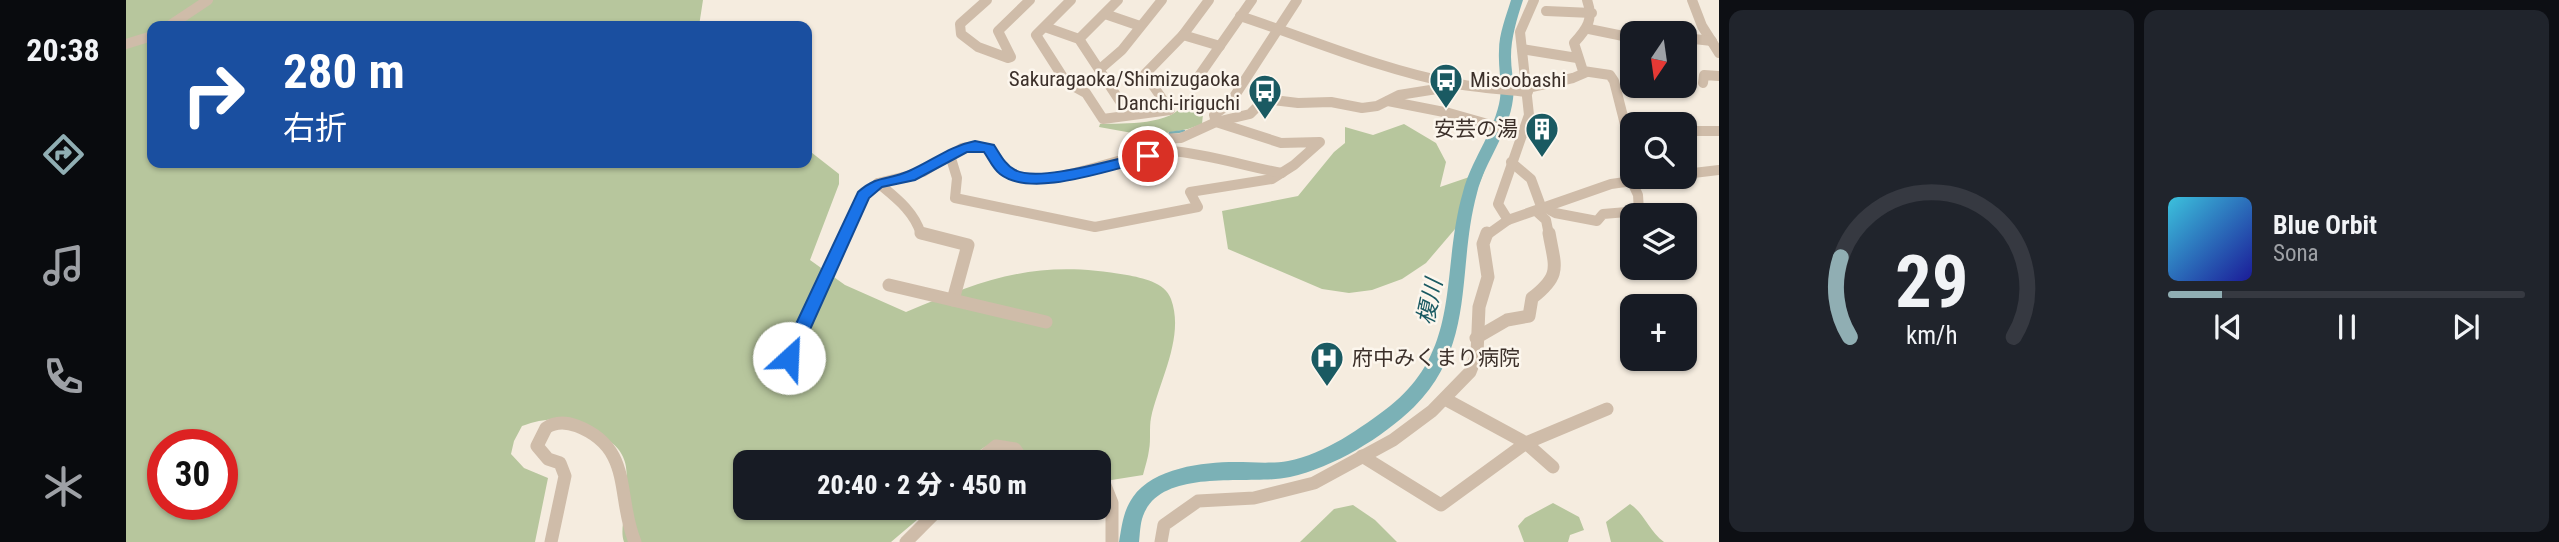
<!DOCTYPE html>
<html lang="ja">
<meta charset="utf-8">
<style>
:root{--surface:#171b24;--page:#20242c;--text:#f1f3f6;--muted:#9ea1a6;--line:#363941;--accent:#90aeb3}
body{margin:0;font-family:"Roboto Condensed","Noto Sans JP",sans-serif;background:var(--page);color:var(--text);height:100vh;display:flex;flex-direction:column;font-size:26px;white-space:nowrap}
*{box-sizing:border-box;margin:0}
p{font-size:23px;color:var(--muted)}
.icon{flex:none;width:38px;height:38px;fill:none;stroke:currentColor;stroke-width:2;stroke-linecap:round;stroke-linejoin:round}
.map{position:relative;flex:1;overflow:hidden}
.side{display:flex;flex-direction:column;gap:10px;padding:10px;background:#0d0f14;width:840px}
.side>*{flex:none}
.guide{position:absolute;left:21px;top:21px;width:665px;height:147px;border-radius:14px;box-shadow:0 2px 5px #0004;background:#1a4fa0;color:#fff;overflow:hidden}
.needle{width:46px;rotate:193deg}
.tools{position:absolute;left:1494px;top:21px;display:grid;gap:14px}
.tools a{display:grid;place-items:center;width:77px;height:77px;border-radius:14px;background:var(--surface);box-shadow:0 2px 5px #0004;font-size:35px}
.speed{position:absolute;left:21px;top:429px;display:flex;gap:14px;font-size:35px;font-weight:700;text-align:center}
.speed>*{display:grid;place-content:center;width:91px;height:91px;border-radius:50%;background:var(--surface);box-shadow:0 2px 5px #0004;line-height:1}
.speed .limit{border:10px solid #d22;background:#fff;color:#111}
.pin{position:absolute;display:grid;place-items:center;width:60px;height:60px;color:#fff;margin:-30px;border:4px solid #fff;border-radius:50%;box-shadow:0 2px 7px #0007}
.me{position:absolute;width:77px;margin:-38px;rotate:25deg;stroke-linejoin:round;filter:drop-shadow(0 0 5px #0008)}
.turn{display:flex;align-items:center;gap:24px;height:147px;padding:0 21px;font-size:32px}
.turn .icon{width:91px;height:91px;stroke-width:2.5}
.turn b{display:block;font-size:49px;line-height:60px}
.side .tile{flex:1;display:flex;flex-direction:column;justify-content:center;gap:10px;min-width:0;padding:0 24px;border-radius:14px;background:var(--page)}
.side .dial{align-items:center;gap:0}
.dial svg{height:182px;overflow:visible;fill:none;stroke:var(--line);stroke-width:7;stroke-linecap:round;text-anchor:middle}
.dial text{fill:var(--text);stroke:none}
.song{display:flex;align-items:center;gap:21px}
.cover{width:84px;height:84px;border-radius:10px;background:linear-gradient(135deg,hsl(190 70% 55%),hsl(240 70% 35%))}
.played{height:7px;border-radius:4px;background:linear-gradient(90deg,var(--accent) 15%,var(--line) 15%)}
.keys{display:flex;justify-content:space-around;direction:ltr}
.side .tiles{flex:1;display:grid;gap:10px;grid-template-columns:repeat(2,1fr)}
.trip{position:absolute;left:607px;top:450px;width:378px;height:70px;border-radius:14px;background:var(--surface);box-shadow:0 2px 5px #0004;font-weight:800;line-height:70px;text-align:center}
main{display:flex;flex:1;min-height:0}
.dock{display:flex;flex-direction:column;width:126px;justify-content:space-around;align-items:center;background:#090b0e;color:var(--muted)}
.dock .icon{width:49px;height:49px}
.dock .selected{color:var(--accent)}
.dock b{font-size:32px;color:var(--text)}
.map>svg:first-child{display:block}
.green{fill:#b7c69d;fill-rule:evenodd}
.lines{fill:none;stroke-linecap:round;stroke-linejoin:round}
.stream{stroke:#7bb1b6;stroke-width:2.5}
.river{fill:#7bb1b6;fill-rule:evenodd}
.minor-far1{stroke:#cfbca9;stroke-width:10}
.minor{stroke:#cfbca9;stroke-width:13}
.route{fill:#1a73e8;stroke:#114b97;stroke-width:2}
.labels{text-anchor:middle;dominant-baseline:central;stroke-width:5;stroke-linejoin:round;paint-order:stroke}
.poi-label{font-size:21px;fill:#3c302a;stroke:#fcf6ed;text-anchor:end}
.water-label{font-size:23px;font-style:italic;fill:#1a5a62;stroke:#fcf6ed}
</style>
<main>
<nav class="dock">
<b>20:38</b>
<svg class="icon selected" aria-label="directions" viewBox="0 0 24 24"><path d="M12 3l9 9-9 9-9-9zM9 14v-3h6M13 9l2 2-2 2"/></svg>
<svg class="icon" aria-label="music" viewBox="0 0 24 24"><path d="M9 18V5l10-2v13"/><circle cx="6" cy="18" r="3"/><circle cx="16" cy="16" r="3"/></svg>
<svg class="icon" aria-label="phone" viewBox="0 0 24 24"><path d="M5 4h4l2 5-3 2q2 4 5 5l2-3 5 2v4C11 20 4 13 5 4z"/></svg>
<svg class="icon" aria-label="climate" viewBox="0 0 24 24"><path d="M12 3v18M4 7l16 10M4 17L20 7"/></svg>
</nav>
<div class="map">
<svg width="1593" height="542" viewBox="0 0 1593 542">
<rect width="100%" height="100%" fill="#f5ecdf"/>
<g class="green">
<path d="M0,0h577l-4,26h-547v137h655v-14l32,25v10l-29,76 35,25 61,27c81,-34 131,-53 221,-37 15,3 38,7 44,24 14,38 -12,82 -20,119 -2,10 0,21 -2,32 -1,8 -4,17 -6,25l-44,7v-20h-81l-2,-18c-25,-3 -32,1 -49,18h-221v46h185l-40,34h-267c-3,-8 -1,-18 0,-27 3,-45 12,-64 -34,-85 -26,-12 -39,-14 -68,-4l-8,15 -3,13 13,14 24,10 -13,64h-409zM37,444h59v60h-59z"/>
<path d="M1060,102l12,3 5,9 -1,10 -14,5 -39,7 -50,-9 1,-3c25,-1 71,2 86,-22z"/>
<polygon points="1278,124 1310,143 1320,162 1314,187 1358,172 1341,215 1300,263 1276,279 1246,290 1223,293 1196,289 1102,249 1096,211 1172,196 1208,152 1219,143 1219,127 1247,135"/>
<polygon points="1427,503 1453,517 1458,530 1444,535 1442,542 1398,542 1392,526 1399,518"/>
<path d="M1504,504c14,9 19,27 34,38h-53l-5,-20z"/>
<polygon points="1227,505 1249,520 1271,542 1174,542 1208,509"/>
</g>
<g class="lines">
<g class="stream">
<polyline points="1044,133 1058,131"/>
<polyline points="1004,142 1010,138 1030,135"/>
</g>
<path class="river" d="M1385,0h12c-6,19 -12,37 -12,57 0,14 4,28 2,42 -4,34 -28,62 -36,94 -21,77 0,151 -63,214 -32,31 -80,60 -124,70 -39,9 -129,-11 -147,39 -3,8 -3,18 -4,26h-20c3,-16 4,-31 14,-45 20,-29 70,-35 102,-35 18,0 35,2 53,-1 37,-7 73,-33 102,-55 73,-58 50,-136 73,-214 8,-31 29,-57 36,-88 4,-17 -1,-35 0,-53 0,-18 7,-34 12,-51z"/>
<g class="minor-far1">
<polyline points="861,0 834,24 835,34 852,47 882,58 885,57 872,31 904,0"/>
<polyline points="945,0 910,35 940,82 960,93 977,119 1044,110 1019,74 1057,35 1083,0"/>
<path d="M1461,0c7,19 0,29 -13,43l9,28 27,4 4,6 19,75"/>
<polyline points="1566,0 1576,26 1593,53"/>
<polyline points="1420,11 1466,13"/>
<polyline points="979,14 1014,26"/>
<path d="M1114,16c70,23 139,53 212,67 25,5 51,6 76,9"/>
<polyline points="43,26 82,0"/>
<polyline points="919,27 953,39 1003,115"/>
<polyline points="1463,29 1507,38"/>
<polyline points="1057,35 1094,46"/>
<polyline points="1559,38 1586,41"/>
<polyline points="953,39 992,0"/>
<polyline points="0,44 26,36"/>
<polyline points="1396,49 1451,58"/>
<polyline points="974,69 996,50 1036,0"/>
<polyline points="1068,83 1126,0"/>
<polyline points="1577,83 1578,75 1593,76"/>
<polyline points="1401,88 1447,78 1461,72"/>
<polyline points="1262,101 1323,113 1397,134"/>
<polyline points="1090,122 1088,115 1104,103 1171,0"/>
<polyline points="1559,131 1593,131"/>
<polyline points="824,155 831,178 829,198 969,227 1072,207 1064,192 1146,179 1168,165 1194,142 1155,143 1090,122"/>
<polyline points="1000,161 1005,147 1034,139 1055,138 1090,122 1124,114 1139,99 1172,103 1205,102 1236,108 1251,106 1273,95 1317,88 1326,83"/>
<polyline points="1385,162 1405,179 1416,209"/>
<polyline points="1559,174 1593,170"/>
<path d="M752,183c18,15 36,28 43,51l5,1"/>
<polyline points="1420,208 1429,213 1471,221 1477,214 1513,211 1512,195 1505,180"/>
<polyline points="1410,211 1420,220 1423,235"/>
<polyline points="1382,220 1372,204 1403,115 1394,32 1408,0"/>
<path d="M719,235l18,-39 15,-13 45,-11 39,-24 13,-2 14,3c5,7 9,16 16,21 36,28 123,-21 166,-19 32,2 78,16 111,22"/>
<polyline points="1361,235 1382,220 1485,184 1535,177"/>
</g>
<g class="minor">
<polyline points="795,233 842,245 827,300"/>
<polyline points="763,285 920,322"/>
<path d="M1350,338l31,-18 22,-4 3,-18c30,-23 23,-31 17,-65"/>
<polyline points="663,358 720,233"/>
<polyline points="1319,399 1400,443 1427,467"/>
<polyline points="1236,456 1315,505 1400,443 1481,409"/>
<polyline points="850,462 870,446 889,449 898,462"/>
<polyline points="973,482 978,483 986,503 986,542"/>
<path d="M425,542l14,-66 -5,-13 -12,-4 -11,-13 9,-18c10,-7 20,-6 31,-2 57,22 39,71 58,116"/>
<polyline points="780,542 814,508"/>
<polyline points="1035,542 1038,525 1072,501 1128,498 1188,483 1267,440 1306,411 1344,372 1351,354 1353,307 1362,277 1357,244 1361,233"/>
</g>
</g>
<path class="route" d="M849,141l19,4c6,9 11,20 21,25 25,13 102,-12 133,-18l7,4 -7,5c-38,8 -116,38 -148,13 -7,-5 -11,-15 -16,-22h-17l-52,28 -33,7 -13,11 -74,165h-12l-3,-5 78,-166c21,-18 29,-11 51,-21 23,-10 41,-25 66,-30z"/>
<defs>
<symbol id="bus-pin" viewBox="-11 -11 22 30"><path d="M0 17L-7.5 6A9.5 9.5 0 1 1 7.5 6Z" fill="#1a5a62" stroke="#fcf6ed"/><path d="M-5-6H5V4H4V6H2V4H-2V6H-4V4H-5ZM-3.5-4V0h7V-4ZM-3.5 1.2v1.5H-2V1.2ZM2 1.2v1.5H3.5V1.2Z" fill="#fff"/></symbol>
<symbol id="building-pin" viewBox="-11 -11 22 30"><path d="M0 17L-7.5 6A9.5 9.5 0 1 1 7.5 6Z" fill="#1a5a62" stroke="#fcf6ed"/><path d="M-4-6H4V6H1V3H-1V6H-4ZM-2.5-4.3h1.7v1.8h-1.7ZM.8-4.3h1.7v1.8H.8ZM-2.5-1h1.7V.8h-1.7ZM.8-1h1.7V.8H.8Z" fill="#fff"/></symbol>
<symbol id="hospital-pin" viewBox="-11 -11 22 30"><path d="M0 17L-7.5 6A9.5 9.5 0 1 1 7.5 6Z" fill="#1a5a62" stroke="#fcf6ed"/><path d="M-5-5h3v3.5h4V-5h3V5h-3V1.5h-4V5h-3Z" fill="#fff"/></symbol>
</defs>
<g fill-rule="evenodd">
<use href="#bus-pin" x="1301" y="61" width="38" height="52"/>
<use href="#bus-pin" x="1120" y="72" width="38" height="52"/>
<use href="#building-pin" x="1397" y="110" width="38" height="52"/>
<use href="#hospital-pin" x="1182" y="339" width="38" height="52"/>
</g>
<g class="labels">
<g class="poi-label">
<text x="1114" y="79">Sakuragaoka/Shimizugaoka<tspan x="1114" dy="24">Danchi-iriguchi</tspan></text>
<text x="1344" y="80" text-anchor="start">Misoobashi</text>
<text x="1392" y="129">安芸の湯</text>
<text x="1226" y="358" text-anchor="start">府中みくまり病院</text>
</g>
<g class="water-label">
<text transform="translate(1304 302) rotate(-78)">榎川</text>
</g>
</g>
</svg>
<div class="tools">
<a><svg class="needle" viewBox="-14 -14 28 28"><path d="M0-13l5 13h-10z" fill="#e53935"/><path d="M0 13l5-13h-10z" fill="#9ea1a6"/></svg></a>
<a><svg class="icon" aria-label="search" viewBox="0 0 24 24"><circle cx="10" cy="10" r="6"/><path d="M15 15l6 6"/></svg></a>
<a><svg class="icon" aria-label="layers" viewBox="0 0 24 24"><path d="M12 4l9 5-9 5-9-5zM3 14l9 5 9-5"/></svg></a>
<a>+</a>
</div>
<div class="speed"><div class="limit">30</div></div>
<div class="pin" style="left:1022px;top:156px;background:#d93025"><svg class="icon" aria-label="arrive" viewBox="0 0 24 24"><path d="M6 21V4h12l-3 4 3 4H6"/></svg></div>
<svg class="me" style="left:663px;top:358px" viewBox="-20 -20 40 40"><circle r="19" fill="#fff"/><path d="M0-13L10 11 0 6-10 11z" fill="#1a73e8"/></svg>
<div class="trip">20:40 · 2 分 · 450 m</div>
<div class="guide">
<div class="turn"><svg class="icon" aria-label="right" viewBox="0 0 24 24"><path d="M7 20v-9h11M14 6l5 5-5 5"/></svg><div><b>280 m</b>右折</div></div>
</div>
</div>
<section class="side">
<div class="tiles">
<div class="tile dial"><svg viewBox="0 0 100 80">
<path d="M14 69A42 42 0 1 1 86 69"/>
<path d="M14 69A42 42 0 0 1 10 34" stroke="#90aeb3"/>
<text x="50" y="56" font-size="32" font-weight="700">29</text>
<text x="50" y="72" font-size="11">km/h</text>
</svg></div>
<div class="tile">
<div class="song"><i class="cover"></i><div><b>Blue Orbit</b><p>Sona</p></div></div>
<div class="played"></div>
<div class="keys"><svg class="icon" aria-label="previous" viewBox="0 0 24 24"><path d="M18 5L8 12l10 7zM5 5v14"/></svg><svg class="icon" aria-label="pause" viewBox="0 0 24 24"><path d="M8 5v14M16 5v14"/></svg><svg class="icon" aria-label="next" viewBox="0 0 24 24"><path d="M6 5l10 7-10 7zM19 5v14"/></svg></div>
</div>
</div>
</section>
</main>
